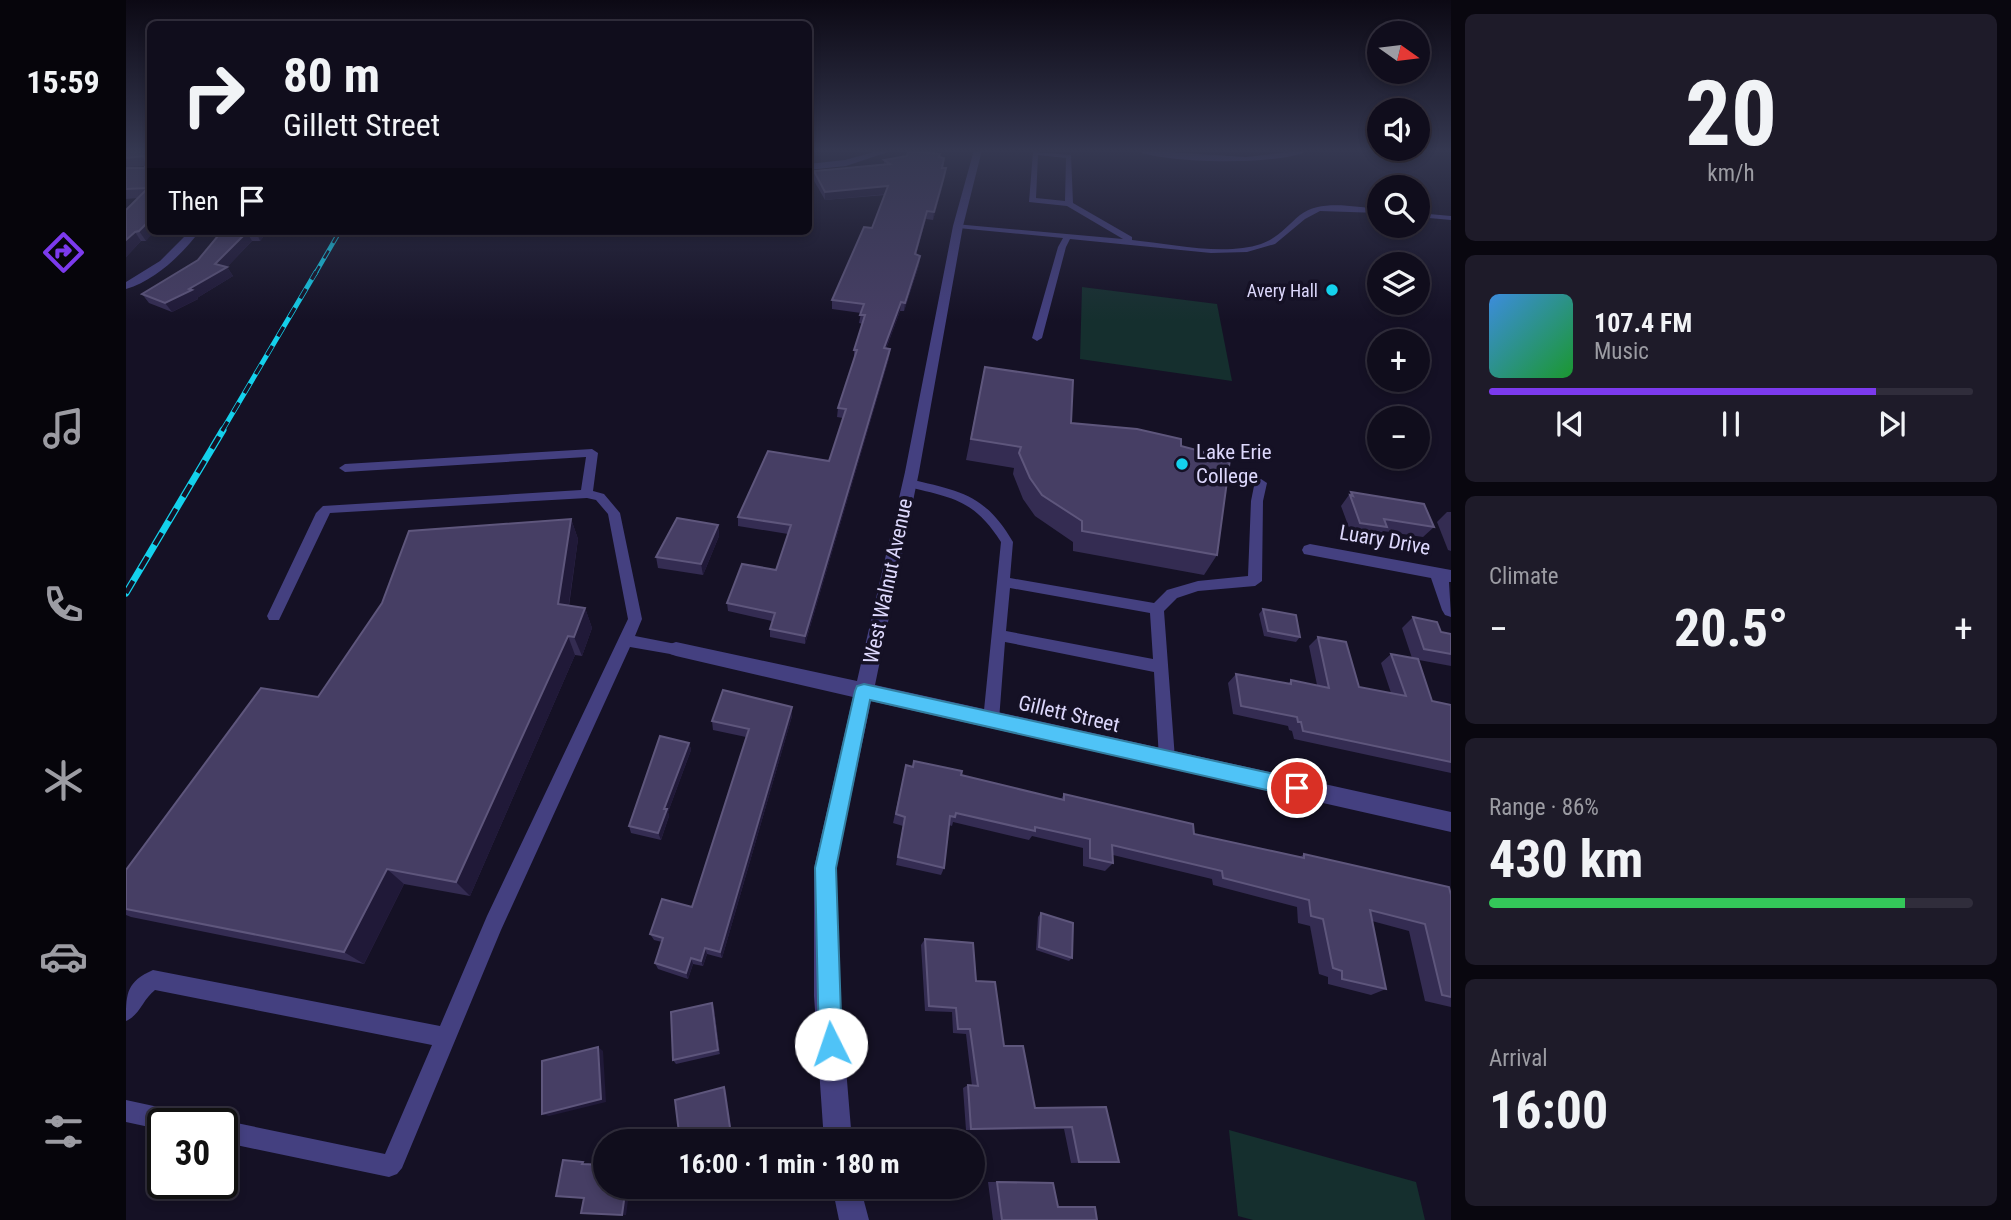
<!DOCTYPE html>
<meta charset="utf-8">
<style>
:root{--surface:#100d1c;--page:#1e1b29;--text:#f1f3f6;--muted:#9c9ca3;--line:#302d3b;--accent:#7c3aed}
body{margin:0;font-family:"Roboto Condensed",sans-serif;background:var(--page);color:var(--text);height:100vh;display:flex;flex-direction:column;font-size:26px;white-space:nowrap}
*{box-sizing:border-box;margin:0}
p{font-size:23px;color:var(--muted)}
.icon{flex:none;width:38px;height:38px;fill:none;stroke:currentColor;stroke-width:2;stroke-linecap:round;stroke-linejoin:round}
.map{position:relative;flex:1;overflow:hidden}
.details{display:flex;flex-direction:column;gap:14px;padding:14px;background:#09070f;width:560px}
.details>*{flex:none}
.guide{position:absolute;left:21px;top:21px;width:665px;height:214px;border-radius:10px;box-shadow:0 4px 10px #0003,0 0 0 2px var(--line);background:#100d1c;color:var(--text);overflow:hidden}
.needle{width:46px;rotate:104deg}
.fabs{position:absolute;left:1241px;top:21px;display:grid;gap:14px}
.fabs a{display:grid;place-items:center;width:63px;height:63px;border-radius:50%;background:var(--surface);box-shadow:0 4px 10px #0003,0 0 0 2px var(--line);font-size:35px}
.speed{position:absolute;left:21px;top:1108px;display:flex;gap:14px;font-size:35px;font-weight:700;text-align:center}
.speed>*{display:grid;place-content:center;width:91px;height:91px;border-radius:50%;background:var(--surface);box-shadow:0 4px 10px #0003,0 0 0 2px var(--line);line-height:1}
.speed .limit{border:4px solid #111;border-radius:10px;background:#fff;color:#111}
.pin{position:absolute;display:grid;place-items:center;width:60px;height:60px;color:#fff;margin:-30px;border:4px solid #fff;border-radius:50%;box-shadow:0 2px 7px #0007}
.me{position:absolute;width:77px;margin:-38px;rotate:356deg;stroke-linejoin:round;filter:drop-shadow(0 0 5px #0008)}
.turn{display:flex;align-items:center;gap:24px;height:147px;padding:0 21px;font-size:32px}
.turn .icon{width:91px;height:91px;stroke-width:2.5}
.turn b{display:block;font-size:49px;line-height:60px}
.then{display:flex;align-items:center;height:66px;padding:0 21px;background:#0003;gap:14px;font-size:26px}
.big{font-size:52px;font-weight:700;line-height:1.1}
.details .widget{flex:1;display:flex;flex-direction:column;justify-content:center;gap:10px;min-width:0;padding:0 24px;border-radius:10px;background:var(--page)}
.details .dial{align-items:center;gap:0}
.dial b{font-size:91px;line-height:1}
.song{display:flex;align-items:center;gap:21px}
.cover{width:84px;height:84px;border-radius:10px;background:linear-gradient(135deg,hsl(210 70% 55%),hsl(130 70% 35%))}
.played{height:7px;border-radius:4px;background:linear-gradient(90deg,var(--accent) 80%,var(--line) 80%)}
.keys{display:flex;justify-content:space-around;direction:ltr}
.heat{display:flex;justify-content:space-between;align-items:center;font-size:38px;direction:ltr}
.charge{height:10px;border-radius:5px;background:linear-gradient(90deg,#34c759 86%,var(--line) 0)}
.trip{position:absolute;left:467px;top:1129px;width:392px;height:70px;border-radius:35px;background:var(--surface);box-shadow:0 4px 10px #0003,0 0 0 2px var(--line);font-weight:700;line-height:70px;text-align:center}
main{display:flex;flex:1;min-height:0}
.dock{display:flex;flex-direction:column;width:126px;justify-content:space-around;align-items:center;background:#06050b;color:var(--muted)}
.dock .icon{width:49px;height:49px}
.dock .selected{color:var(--accent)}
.dock b{font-size:32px;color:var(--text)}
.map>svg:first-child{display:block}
.green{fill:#152f2e}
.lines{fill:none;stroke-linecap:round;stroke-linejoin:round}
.lane{fill:#444080;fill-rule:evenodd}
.street{fill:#444080;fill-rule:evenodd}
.rail-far2-casing{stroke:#14d1ec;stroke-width:4.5}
.rail-far1-casing{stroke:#14d1ec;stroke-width:5}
.rail-casing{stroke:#14d1ec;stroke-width:7}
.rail-far2{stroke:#151125;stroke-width:2.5;stroke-dasharray:9;stroke-linecap:butt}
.rail-far1{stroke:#151125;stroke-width:3.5;stroke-dasharray:11;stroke-linecap:butt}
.rail{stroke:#151125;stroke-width:4.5;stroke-dasharray:14;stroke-linecap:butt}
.wall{fill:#342c52}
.shaded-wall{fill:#201938}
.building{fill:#463e64;stroke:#5e567c;stroke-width:2}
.route{fill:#4fc3f7;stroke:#337fa1;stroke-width:2}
.poi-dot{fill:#14d1ec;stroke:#151125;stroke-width:2.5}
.labels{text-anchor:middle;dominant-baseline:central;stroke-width:7;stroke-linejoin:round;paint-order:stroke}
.far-poi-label{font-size:18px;fill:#ddd8fc;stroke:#151125;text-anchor:end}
.poi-label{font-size:21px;fill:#ddd8fc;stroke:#151125;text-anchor:start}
.street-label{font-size:21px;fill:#ddd8fc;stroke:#151125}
</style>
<main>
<nav class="dock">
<b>15:59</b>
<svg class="icon selected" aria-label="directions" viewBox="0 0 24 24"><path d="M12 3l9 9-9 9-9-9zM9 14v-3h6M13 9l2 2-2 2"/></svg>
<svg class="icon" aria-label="music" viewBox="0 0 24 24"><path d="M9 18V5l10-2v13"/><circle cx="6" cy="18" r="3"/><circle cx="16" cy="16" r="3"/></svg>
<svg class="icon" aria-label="phone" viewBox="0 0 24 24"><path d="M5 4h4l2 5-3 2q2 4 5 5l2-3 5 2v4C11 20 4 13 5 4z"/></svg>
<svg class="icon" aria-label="climate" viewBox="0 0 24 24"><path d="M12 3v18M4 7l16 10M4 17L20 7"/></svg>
<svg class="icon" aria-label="car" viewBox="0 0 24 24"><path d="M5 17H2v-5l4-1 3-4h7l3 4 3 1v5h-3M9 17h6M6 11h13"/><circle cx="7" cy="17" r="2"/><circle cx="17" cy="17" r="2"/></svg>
<svg class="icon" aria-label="filters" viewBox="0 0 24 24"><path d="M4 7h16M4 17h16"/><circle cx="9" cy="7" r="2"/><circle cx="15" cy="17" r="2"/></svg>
</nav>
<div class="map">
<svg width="1325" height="1220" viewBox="0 0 1325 1220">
<rect width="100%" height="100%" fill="#151125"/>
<g class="green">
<polygon points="956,287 1091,304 1106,381 954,359"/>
<polygon points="1103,1130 1290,1182 1299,1220 1127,1220 1112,1216"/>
</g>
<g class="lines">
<g class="lane">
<path d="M907,152l38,3 2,48 59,34v3c38,4 93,16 129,4 17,-6 26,-18 39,-29 21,-16 54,-8 79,-6v4l-59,-2 -15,8 -30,25 -28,8 -36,1 -141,-14 -4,8 -24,91 -5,3 -5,-3 26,-91 5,-9 -105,-10h-3v-4l168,15 -56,-33 -38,-4zM912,155l28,3 -1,43 -29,-3z"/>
<polygon points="1292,213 1325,216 1325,220 1292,217"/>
<path d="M466,449l6,4 -5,38 11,3 16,19 22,106 -7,17 46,9 2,4 -2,4 -5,2 -46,-8 -129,283 -99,238 -5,6 -8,3 -167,-35v-18h-8l8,-4 163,34 47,-109 -277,-55c-12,9 -15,25 -29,31 0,-27 0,-39 27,-51l287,56 47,-110 141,-297 -20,-105 -12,-14 -9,-2 -257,15 -51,107h-10l-2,-4 49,-103 7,-7 258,-16 5,-33 -241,15 -6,-4 6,-4z"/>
<path d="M1108,476l27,3 6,4 -4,18 -1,80 -7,5 -57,5 -21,7 -13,13 11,148 -2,5 -6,2 -6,-2 -2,-5 -5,-87 -149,-30 -6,78 -2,5 -6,2 -6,-2 -2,-5 18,-178c-28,-44 -50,-44 -96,-56l-2,-3 2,-3 4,-1c51,12 76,15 104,63l-3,36 144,25 13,-13 31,-9 50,-5 3,-75 3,-15 -24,-3 -2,-3zM884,588l140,25 3,46 -147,-28z"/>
<polygon points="0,1100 60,1113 68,1116 71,1124 37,1124 37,1130 0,1122"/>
</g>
<g class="street">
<polygon points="755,150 768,150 720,166 682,170 682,164 719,160"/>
<polygon points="848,150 856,150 837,226 793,472 749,685 1325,812 1325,832 745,701 710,868 714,996 726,1141 698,1141 688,996 688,868 727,697 550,656 544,654 541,649 544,644 550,642 731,681 779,472 827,226"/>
<path d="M1009,150l111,7 63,-7c-25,16 -149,14 -174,0z"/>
<path d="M64,231h10c-19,24 -44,49 -74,58v-7l34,-21z"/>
<polygon points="1184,544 1325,570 1325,582 1323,582 1325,617 1319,615 1316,610 1305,578 1178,554 1176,550 1178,546"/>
<polygon points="706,1186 734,1186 743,1220 713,1220"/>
</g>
<defs>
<polyline id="rail-far2" points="189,274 214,231"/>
<polyline id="rail-far1" points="96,431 190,272"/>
<polyline id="rail" points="0,593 97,430"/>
</defs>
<use href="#rail-far2" class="rail-far2-casing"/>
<use href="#rail-far1" class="rail-far1-casing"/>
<use href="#rail" class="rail-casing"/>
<use href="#rail-far2" class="rail-far2"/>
<use href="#rail-far1" class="rail-far1"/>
<use href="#rail" class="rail"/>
</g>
<g class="wall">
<polygon points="0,150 24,150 20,241 15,241 0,257 0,210 12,198 0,199 0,168 18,168 20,166 0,167"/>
<polygon points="814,157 817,168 820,168 816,188 807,220 800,219 790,255 794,256 793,265 778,311 774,311 760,349 764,349 763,358 679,644 644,637 644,629 646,621 602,611 601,603 650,570 662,534 612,526 612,517 703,461 717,418 711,417 712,408 728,359 728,350 737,324 733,323 735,313 706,309 706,300 746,228 759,195 699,200 687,179 688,171 758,164 758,160"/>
<polygon points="96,231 142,231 134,241 126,241 101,267 107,276 71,298 72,299 46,312 23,303 16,294 72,260"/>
<polygon points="859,367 945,423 1055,446 1091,555 1078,575 947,551 947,542 909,516 897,499 887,474 888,468 840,460"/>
<polygon points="1225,492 1308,527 1297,537 1257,531 1251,537 1225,533 1215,506"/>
<polygon points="1321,512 1325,512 1325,551 1322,550 1311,522"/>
<polygon points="445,519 452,539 443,606 459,608 466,628 456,656 449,655 344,896 278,884 238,964 5,917 0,915 0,870 192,697"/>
<polygon points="592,525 593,536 577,575 532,568 530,557"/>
<polygon points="1137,609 1174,637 1170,642 1138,636 1133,614"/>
<polygon points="1287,617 1315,632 1325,634 1325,666 1293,660 1306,701 1325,705 1325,773 1168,739 1166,731 1163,730 1162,726 1107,714 1102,683 1110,674 1162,684 1165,680 1191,685 1183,646 1192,637 1233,687 1265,693 1255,663 1265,654 1286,658 1276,628"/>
<polygon points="666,716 596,958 581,954 577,966 567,964 562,979 532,969 529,963 536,942 528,940 524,934 566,907 620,737 587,730 586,721"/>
<polygon points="563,743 565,750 542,812 543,816 535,840 505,833 503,826"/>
<polygon points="788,761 835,775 935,799 938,794 1068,834 1174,857 1178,854 1325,895 1325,1007 1299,1001 1283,931 1246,921 1260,989 1245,995 1202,984 1202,977 1193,974 1184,926 1172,923 1171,907 1087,885 1086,879 987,855 987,863 979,871 957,866 957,848 906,836 903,840 827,822 826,826 823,825 818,868 815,875 770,865 777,826 767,823 780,765 786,766"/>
<polygon points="915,913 946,958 943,961 910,950 912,917"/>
<polygon points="799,939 850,981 878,1046 909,1108 980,1107 993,1162 945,1163 938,1129 840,1130 837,1088 842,1085 846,1086 840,1034 827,1033 826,1012 799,1011 795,945"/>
<polygon points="588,1008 594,1054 550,1064 547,1060"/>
<polygon points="862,1182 871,1182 932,1207 971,1220 867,1220"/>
</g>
<g class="shaded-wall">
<polygon points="817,180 816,188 807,220 808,212"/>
<polygon points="762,186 761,194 699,200 699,192"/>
<polygon points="801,211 800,219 787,263 789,254"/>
<polygon points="24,220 24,231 29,231 20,241 13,231"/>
<polygon points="130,231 142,231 134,241"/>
<polygon points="9,232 15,241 0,257 0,240"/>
<polygon points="121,232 126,241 101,267 107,276 71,298 72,299 46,312 39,303 63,289"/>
<polygon points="794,256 793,265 778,311 779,303"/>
<polygon points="775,302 774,311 757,357 758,348"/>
<polygon points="764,349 763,358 679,644 679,636"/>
<polygon points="445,519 452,539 440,624 432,604"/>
<polygon points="592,525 593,536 577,575 575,564"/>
<polygon points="459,608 466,628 456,656 448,637"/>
<polygon points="442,636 449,655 344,896 330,882"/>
<polygon points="666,707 666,716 596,958 594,952"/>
<polygon points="563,743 565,750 542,812 543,816 535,840 532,833 538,809"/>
<polygon points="261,869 278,884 238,964 218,952"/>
<polygon points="579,948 581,954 577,966 575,961"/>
<polygon points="565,958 567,964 562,979 560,973"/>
<polygon points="586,1003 588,1008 594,1054 592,1050"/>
<polygon points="472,1047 477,1051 480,1102 423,1116 416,1114"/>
<polygon points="598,1087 600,1090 607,1141 606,1141"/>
<polygon points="500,1186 504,1186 500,1215 496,1215"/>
</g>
<g class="building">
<polygon points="0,150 24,150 24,220 13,231 9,232 0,240 0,210 22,188 0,189 0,168 18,168 21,165 18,156 0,158"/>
<polygon points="782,151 814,154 813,157 818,158 816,168 820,168 817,180 808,212 801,211 789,254 794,256 779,303 775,302 758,348 764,349 679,636 644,629 649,613 601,603 616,564 650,570 665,525 612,517 642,451 703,461 720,409 712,408 731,350 728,350 739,315 734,315 738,304 706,300 738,227 746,228 762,186 699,192 688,171 764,164 758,160 781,156"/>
<polygon points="96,231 130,231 121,232 89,264 101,267 63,289 66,290 39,303 16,294 72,260"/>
<polygon points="859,367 947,380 945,423 1011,429 1055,439 1055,446 1104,459 1091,555 956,531 956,521 916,495 904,478 893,453 895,447 845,439"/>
<polygon points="1225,492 1298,504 1308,527 1258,519 1261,527 1234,523 1224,495 1227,496"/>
<polygon points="551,518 592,525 575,564 530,557"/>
<polygon points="445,519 432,604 459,608 448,637 442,636 330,882 261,869 218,952 0,909 0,870 135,688 192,697 256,603 283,531"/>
<polygon points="1137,609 1170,615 1174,637 1142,631"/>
<polygon points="1287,617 1311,622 1315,632 1325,634 1325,654 1298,649"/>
<polygon points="1192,637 1220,642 1233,687 1280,696 1265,654 1292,659 1306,701 1325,705 1325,762 1177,731 1175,722 1172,722 1171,717 1115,706 1110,674 1165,684 1165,680 1203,688"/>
<polygon points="597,690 666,707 594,952 579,948 575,961 565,958 560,973 529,963 537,938 524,934 536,899 566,907 623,729 586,721"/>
<polygon points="534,736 563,743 538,809 541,809 532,833 503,826"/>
<polygon points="788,761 836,771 835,775 938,800 938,794 1067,824 1068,834 1178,858 1178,854 1323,887 1325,895 1325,997 1316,995 1299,924 1244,910 1260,989 1216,979 1216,971 1207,968 1197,919 1185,916 1183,900 1097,878 1096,871 986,845 987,863 964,858 964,839 909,827 909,831 830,813 829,817 824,816 818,868 772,857 779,817 770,814 780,765 787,767"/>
<polygon points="915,913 947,923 946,958 913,947"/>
<polygon points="799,939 847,943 850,981 869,982 878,1046 897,1046 909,1108 980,1107 993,1162 953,1162 946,1127 845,1129 842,1085 852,1086 844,1029 832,1029 830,1008 803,1006"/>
<polygon points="586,1003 592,1050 547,1060 545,1012"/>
<polygon points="472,1047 475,1099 416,1114 416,1061"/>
<polygon points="598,1087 606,1141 554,1141 549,1100"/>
<polygon points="437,1160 457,1162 456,1164 480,1165 480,1186 500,1186 496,1215 455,1213 458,1198 430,1196"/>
<polygon points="871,1182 927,1183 932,1207 969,1207 971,1220 876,1220"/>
</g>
<linearGradient id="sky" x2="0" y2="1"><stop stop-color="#0c0914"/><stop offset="0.47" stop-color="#353851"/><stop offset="1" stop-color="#353851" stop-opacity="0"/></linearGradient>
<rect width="1325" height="321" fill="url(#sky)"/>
<polygon class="route" points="738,684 1171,779 1177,782 1180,788 1177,794 1171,797 744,700 710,868 716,1044 713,1053 705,1056 696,1053 693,1044 689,868 729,691 731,686"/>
<g class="poi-dot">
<circle cx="1206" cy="290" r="7"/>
<circle cx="1056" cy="464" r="7"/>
</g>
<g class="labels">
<g class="far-poi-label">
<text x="1192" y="290">Avery Hall</text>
</g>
<g class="poi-label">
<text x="1070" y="452">Lake Erie<tspan x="1070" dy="24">College</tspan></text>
</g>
<g class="street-label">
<text transform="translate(1259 540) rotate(10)">Luary Drive</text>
<text transform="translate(762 581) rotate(-78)">West Walnut Avenue</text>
<text transform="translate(943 714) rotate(13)">Gillett Street</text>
</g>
</g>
</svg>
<div class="fabs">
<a><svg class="needle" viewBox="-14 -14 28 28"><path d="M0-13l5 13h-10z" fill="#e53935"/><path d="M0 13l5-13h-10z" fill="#9c9ca3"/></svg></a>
<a><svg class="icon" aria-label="sound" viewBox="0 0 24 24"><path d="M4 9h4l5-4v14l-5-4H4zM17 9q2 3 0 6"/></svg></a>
<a><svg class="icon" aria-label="search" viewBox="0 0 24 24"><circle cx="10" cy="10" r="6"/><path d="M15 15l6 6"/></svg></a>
<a><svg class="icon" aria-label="layers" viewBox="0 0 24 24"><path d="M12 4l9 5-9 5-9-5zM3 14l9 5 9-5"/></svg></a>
<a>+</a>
<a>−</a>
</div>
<div class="speed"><div class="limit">30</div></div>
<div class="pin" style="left:1171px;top:788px;background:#d93025"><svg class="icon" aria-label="arrive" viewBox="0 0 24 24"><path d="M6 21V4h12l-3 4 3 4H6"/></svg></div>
<svg class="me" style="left:705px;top:1044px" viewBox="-20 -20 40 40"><circle r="19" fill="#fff"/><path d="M0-13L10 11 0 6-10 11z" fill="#4fc3f7"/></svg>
<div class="trip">16:00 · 1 min · 180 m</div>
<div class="guide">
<div class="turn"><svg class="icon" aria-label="right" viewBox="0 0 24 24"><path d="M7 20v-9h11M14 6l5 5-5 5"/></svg><div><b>80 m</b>Gillett Street</div></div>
<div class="then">Then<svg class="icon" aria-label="arrive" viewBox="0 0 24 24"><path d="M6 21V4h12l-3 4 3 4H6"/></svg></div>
</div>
</div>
<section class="details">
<div class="widget dial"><b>20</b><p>km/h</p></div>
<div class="widget">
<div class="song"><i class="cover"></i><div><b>107.4 FM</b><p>Music</p></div></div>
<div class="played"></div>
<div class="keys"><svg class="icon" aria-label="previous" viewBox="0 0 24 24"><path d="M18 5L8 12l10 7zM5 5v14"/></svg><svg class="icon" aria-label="pause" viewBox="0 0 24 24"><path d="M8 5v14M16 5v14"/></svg><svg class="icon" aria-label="next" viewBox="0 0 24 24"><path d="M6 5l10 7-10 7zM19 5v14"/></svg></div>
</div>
<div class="widget"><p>Climate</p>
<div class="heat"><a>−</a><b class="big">20.5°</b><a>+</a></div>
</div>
<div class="widget"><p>Range · 86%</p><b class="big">430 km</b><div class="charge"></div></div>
<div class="widget"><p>Arrival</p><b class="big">16:00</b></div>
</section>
</main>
